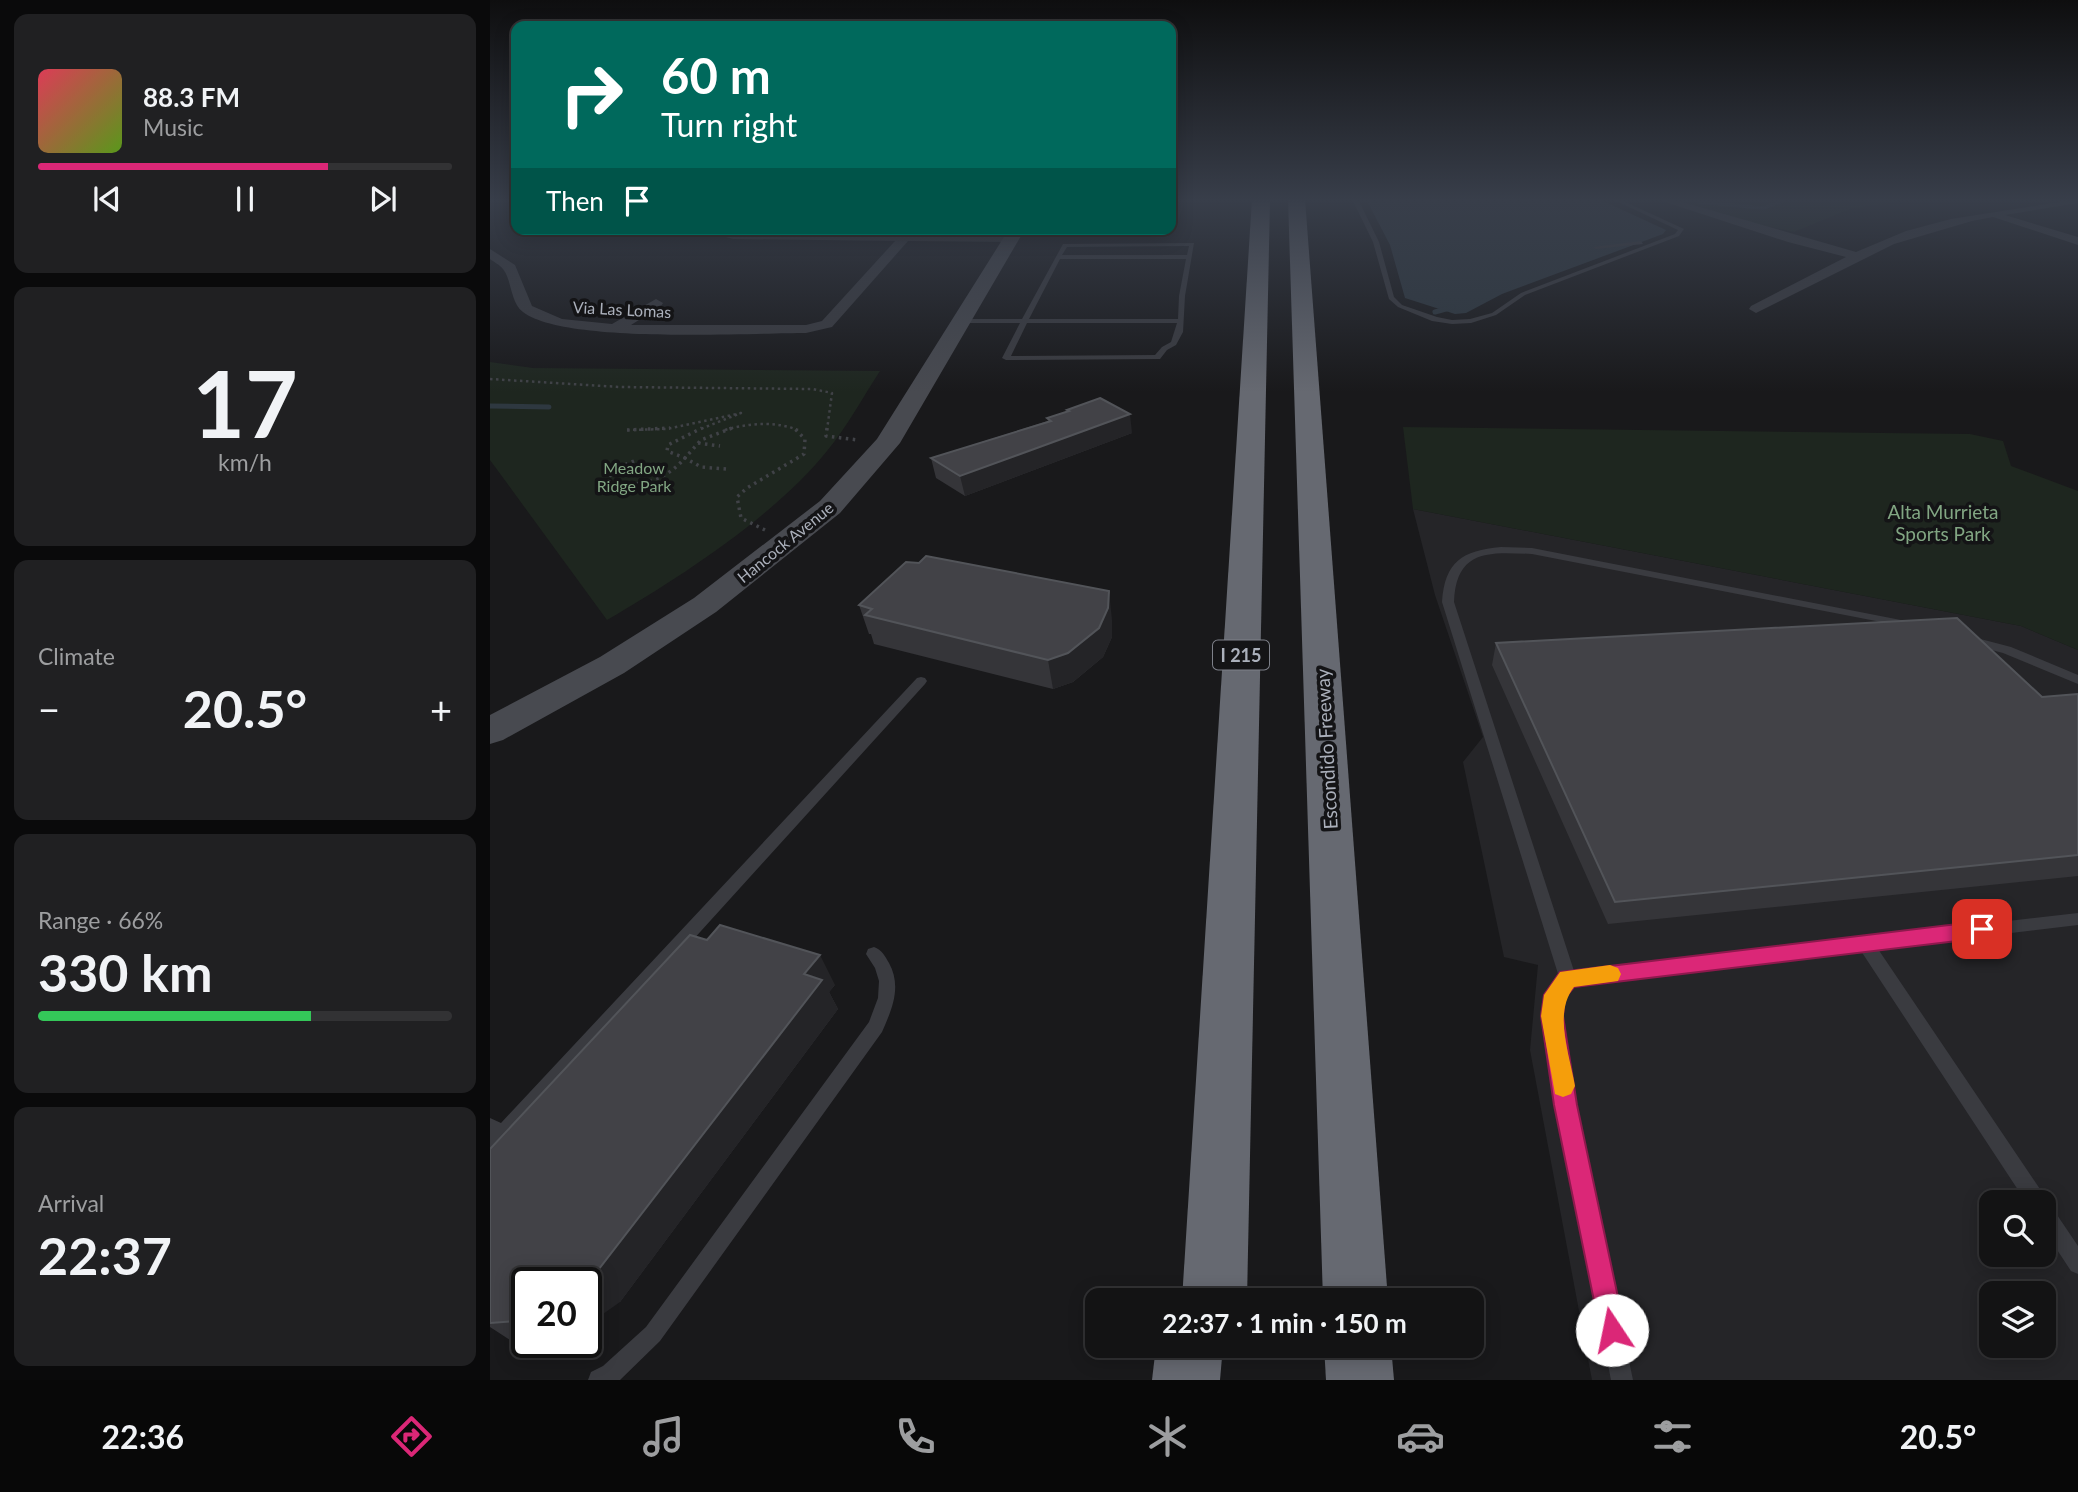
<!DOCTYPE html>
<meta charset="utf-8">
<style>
:root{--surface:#131314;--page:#202022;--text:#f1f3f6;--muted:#9d9ea0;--line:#323234;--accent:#db2777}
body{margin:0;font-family:Lato,sans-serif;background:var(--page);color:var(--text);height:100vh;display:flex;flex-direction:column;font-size:26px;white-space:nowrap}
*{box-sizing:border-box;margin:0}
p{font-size:23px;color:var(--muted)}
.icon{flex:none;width:38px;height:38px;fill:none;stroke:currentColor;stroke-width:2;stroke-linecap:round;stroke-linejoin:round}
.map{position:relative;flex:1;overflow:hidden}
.details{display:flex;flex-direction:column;gap:14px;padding:14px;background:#0a0a0b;width:490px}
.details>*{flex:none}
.guide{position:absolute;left:21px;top:21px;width:665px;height:214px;border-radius:14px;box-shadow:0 4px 18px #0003,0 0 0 2px var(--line);background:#00695c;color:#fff;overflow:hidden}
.fabs{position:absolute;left:1489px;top:1190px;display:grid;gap:14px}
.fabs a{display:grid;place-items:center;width:77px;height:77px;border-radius:14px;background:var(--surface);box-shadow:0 4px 18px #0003,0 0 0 2px var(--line);font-size:35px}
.speed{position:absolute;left:21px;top:1267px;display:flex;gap:14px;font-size:35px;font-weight:700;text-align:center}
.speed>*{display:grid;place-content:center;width:91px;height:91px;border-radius:50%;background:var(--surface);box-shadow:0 4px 18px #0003,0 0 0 2px var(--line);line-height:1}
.speed .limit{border:4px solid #111;border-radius:10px;background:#fff;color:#111}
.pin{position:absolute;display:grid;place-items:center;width:60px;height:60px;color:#fff;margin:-30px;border-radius:14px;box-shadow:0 4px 10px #0006}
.me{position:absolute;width:77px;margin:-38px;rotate:349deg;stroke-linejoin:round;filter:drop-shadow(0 0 5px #0008)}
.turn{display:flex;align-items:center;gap:24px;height:147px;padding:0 35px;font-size:32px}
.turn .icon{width:91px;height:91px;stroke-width:2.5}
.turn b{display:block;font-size:49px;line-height:60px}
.then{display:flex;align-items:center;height:66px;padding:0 35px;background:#0003;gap:14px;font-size:26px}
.big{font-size:52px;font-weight:700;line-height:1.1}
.details .widget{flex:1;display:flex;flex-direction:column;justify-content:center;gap:10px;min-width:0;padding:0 24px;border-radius:14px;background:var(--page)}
.details .dial{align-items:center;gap:0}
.dial b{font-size:91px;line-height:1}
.song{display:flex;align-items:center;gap:21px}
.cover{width:84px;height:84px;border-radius:10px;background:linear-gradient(135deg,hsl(350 70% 55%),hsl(90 70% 35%))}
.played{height:7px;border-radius:4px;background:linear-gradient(90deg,var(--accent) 70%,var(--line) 70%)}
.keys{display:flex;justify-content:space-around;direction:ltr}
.heat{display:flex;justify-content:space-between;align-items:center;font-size:38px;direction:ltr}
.charge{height:10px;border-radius:5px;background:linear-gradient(90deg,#34c759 66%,var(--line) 0)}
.trip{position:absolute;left:595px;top:1288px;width:399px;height:70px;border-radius:14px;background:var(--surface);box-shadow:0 4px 18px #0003,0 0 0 2px var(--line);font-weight:700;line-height:70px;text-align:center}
.tab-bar{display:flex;height:112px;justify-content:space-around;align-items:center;background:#080808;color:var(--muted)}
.tab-bar .icon{width:49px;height:49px}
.tab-bar .active{color:var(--accent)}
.tab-bar b{font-size:32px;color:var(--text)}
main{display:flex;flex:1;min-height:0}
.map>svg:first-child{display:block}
.built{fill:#252528;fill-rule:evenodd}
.green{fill:#1e261f}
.water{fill:#2e3840}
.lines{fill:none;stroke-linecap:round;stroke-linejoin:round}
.stream-far1{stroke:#2e3840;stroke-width:3.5}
.stream{stroke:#2e3840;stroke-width:5}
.path-far1{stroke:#404247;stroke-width:2.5;stroke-dasharray:2.5 3.5;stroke-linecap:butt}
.path{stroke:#404247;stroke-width:3.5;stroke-dasharray:2.5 4.5;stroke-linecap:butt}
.service{fill:#3a3b40;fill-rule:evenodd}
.minor{fill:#3a3b40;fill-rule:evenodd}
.secondary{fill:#484a50;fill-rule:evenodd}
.motorway{fill:#666971;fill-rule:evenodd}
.wall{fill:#353539}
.shaded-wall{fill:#242427}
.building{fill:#424247;stroke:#525459;stroke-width:2}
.route{fill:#db2777;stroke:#8e194d;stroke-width:2}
.slow{fill:#f59e0b}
.labels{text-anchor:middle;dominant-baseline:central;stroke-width:7;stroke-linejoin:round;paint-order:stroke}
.far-street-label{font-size:16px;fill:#abb0bb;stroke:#141416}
.far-park-label{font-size:16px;fill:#82a683;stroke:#141416}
.shield{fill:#141416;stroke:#7e818a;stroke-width:2}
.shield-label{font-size:18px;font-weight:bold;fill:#abb0bb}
.park-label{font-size:19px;fill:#82a683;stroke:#141416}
.street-label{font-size:19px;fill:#abb0bb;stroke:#141416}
</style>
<main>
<section class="details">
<div class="widget">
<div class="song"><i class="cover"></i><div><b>88.3 FM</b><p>Music</p></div></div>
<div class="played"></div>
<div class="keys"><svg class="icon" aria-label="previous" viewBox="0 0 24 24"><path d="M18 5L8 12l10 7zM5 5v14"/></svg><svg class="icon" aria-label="pause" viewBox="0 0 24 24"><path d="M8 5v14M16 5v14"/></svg><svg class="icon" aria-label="next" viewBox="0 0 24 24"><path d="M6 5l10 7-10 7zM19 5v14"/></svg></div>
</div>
<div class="widget dial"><b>17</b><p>km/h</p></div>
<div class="widget"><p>Climate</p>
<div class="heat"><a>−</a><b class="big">20.5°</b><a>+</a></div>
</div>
<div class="widget"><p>Range · 66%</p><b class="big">330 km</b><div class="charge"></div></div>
<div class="widget"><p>Arrival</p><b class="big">22:37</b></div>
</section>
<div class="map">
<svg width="1588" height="1380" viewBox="0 0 1588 1380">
<rect width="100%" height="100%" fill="#19191b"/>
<path class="built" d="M923,509l608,117 57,24v730h-486l-62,-330 8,-85 -34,-8 -41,-195 20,-25 -48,-142zM1502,1202h52v53h-52zM1502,1293h52v53h-52z"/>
<g class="green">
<polygon points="1185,199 1261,201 1268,199 1422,199 1360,209 1304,232 1258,222"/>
<path d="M0,362l43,6 347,3c-17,26 -33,56 -53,80 -52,65 -148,127 -220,169l-117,-160z"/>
<polygon points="913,427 1480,434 1513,441 1521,466 1588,491 1588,650 1531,626 923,509"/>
</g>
<polygon class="water" points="876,199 1109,199 1176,230 1173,234 1012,294 976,313 965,314 915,298 900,245"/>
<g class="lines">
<polyline class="stream-far1" points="1209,202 1273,208 1298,199"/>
<g class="stream">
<polyline points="945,312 963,307"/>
<polyline points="0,406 59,407"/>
</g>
<g class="path-far1">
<polyline points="0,379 130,387 323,389 342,393 337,430"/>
<polyline points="137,430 177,429 251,413 208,430"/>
<path d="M235,430c24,-7 50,-9 73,0"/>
</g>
<g class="path">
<polyline points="337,428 336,436 368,440"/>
<polyline points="137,430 180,428"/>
<polyline points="208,443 230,446"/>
<path d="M144,461l-20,8 -6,10 3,4c29,4 54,-2 74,-25l-18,-7 1,-6 34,-17"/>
<polyline points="236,469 211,467 195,458 211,440 242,428"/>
<polyline points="275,530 251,518 247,497 257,488 314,454 315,439 304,428"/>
</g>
<g class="service">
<polygon points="862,199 868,199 889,242 904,297 912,305 947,317 962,320 980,319 1002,313 1031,293 1185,234 1188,230 1122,199 1129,199 1194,229 1189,236 1035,295 1006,315 981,323 962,324 942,321 908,307 899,299 883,242"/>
<polygon points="1151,241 1153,244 1106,249 1103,247"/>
<path d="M704,243l-9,53 -2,36 -7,13 -9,5 -7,9 -154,1 -4,-2 18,-35h-60l-4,-2 4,-2h62l41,-75zM699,246l-2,9h-125l5,-8zM570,259h126l-7,37 -1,23h-149zM537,323h150l-6,19 -9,5 -7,8 -144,1z"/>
<path d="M1011,547l31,1 379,74 2,2 -2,2 -4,1 -375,-73c-43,-2 -76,-5 -78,48l120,369 284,-33 6,-3 5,2 209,-24v12l-200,24 166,246 2,9 5,2 27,40v28l-7,-3 -27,-41v-28h-18l-165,-251 -288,35 -10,12 -3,18 15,89 58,275h-22l-54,-275 -13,-89 3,-21 12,-18 -117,-375c3,-41 20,-51 59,-55z"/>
<polygon points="1479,636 1521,647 1588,675 1588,684 1513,653 1475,643 1473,640"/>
<polygon points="431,677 435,678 437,681 435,684 7,1156 0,1158 0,1118 11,1123 427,678"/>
<path d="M384,947c8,3 11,9 15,16 13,24 3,46 -7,69l-222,309 -40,39h-32l3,-8 12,-6 43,-39 223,-305 9,-24 1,-17 -4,-13 -9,-14 2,-5z"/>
</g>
<g class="minor">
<polygon points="1166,199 1182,199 1366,252 1416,231 1461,219 1588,199 1588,203 1515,215 1588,237 1588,245 1503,217 1482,221 1404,244 1266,313 1259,309 1261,306 1356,257 1298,242"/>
<path d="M207,229l204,5 4,-5h13l-4,5h97l6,4 -6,4 -103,-1 -76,86 -26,6c-59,0 -241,11 -283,-21 -13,-10 -11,-32 -20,-43 -3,-4 -9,-7 -13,-10v-10l25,16 17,41 30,13 50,5 44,-25 7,4 -2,3 -30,19h175l16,-4 73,-80 -162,-2z"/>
</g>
<polygon class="secondary" points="519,229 535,229 410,443 350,513 226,612 134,673 13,740 0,744 0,715 110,657 204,598 330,501 387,439"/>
<g class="motorway">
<polygon points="762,199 780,199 757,1300 692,1300"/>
<polygon points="798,199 815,199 898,1300 833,1300"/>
<polygon points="666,1346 733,1346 730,1380 662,1380"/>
<polygon points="834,1346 901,1346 904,1380 836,1380"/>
</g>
</g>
<g class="wall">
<polygon points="681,199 693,199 693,205 687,223 681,223"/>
<polygon points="577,410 642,433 475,496 446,478 441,458 558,421 557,418 577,412"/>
<polygon points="369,605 622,620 622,637 613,657 583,682 563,689 384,644 381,634 379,634"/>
<polygon points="1006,643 1552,697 1588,694 1588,876 1118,924 1002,665"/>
<polygon points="345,985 339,992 348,1009 130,1302 37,1283 37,1342 63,1342 59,1344 34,1345 20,1340 0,1327 0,1149"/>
</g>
<g class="shaded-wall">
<polygon points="686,199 693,199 693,205 687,223"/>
<polygon points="640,414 642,433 475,496 470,476"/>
<polygon points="619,591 622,620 622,637 613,657 583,682 563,689 558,660"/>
<polygon points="330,955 345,985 339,992 348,1009 130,1302 96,1326 96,1283 95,1283 314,974"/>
<polygon points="37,1317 37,1328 26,1321"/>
</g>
<g class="building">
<polygon points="610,398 640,414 470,476 441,458 561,421 557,418 579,411 577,410"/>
<polygon points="436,556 619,591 618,608 609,628 578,653 558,660 375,615 382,609 369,605 416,562 429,563"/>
<polygon points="1467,618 1552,697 1588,694 1588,855 1125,902 1006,643"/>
<polygon points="230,925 330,955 314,974 332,980 102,1278 95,1283 37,1283 37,1317 26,1321 0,1323 0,1149 200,935 217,940"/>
</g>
<linearGradient id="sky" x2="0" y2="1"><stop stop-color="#0e0e0f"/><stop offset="0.51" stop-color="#383e4a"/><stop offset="1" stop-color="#383e4a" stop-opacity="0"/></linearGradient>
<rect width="1588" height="392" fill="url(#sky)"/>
<polygon class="route" points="1492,921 1499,923 1502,929 1499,935 1492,938 1084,987 1075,998 1073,1016 1087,1105 1135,1330 1131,1340 1122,1344 1112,1340 1064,1105 1051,1016 1054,995 1070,972"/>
<path class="slow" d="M1120,965l8,3 3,6 -3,7 -44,6c-21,26 -4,69 1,99l-4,8 -8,3 -8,-3 -14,-78 3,-21 16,-23z"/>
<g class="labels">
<g class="far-street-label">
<text transform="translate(132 309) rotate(3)">Via Las Lomas</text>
<text transform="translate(295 542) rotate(-39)">Hancock Avenue</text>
</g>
<g class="far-park-label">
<text x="144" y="467">Meadow<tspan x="144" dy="18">Ridge Park</tspan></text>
</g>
<rect class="shield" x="723" y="640.5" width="56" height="29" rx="5"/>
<g class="shield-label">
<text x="751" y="655">I 215</text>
</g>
<g class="park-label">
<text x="1453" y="511">Alta Murrieta<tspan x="1453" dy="22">Sports Park</tspan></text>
</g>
<g class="street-label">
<text transform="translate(836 749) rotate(-93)">Escondido Freeway</text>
</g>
</g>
</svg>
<div class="fabs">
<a><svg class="icon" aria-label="search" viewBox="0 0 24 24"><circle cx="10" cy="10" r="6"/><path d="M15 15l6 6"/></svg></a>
<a><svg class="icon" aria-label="layers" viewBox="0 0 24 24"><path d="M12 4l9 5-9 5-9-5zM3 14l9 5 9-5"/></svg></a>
</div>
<div class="speed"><div class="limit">20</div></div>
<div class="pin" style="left:1492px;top:929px;background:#d93025"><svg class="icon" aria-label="arrive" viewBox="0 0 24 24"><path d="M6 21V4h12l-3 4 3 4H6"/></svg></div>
<svg class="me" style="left:1122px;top:1330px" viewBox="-20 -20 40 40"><circle r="19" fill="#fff"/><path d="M0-13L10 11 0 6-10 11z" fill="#db2777"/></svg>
<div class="trip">22:37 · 1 min · 150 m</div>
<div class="guide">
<div class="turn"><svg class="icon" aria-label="right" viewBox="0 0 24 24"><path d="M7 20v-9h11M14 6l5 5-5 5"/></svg><div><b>60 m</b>Turn right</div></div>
<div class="then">Then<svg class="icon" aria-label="arrive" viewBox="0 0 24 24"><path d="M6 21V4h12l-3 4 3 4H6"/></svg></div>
</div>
</div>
</main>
<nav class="tab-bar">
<b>22:36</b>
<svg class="icon active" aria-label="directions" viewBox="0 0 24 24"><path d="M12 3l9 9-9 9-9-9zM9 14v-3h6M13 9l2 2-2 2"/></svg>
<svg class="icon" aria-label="music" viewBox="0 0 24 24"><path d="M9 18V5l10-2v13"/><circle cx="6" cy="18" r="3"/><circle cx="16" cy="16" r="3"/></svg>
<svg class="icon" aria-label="phone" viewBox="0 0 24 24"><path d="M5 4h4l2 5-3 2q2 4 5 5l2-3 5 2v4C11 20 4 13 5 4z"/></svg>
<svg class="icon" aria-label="climate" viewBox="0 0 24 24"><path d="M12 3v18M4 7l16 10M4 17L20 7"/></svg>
<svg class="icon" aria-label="car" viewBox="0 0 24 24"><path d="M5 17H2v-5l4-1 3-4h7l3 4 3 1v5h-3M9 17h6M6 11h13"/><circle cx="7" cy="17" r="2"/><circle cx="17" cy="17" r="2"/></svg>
<svg class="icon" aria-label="filters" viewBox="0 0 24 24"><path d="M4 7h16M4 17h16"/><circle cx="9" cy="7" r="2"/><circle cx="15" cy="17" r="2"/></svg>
<b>20.5°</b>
</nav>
